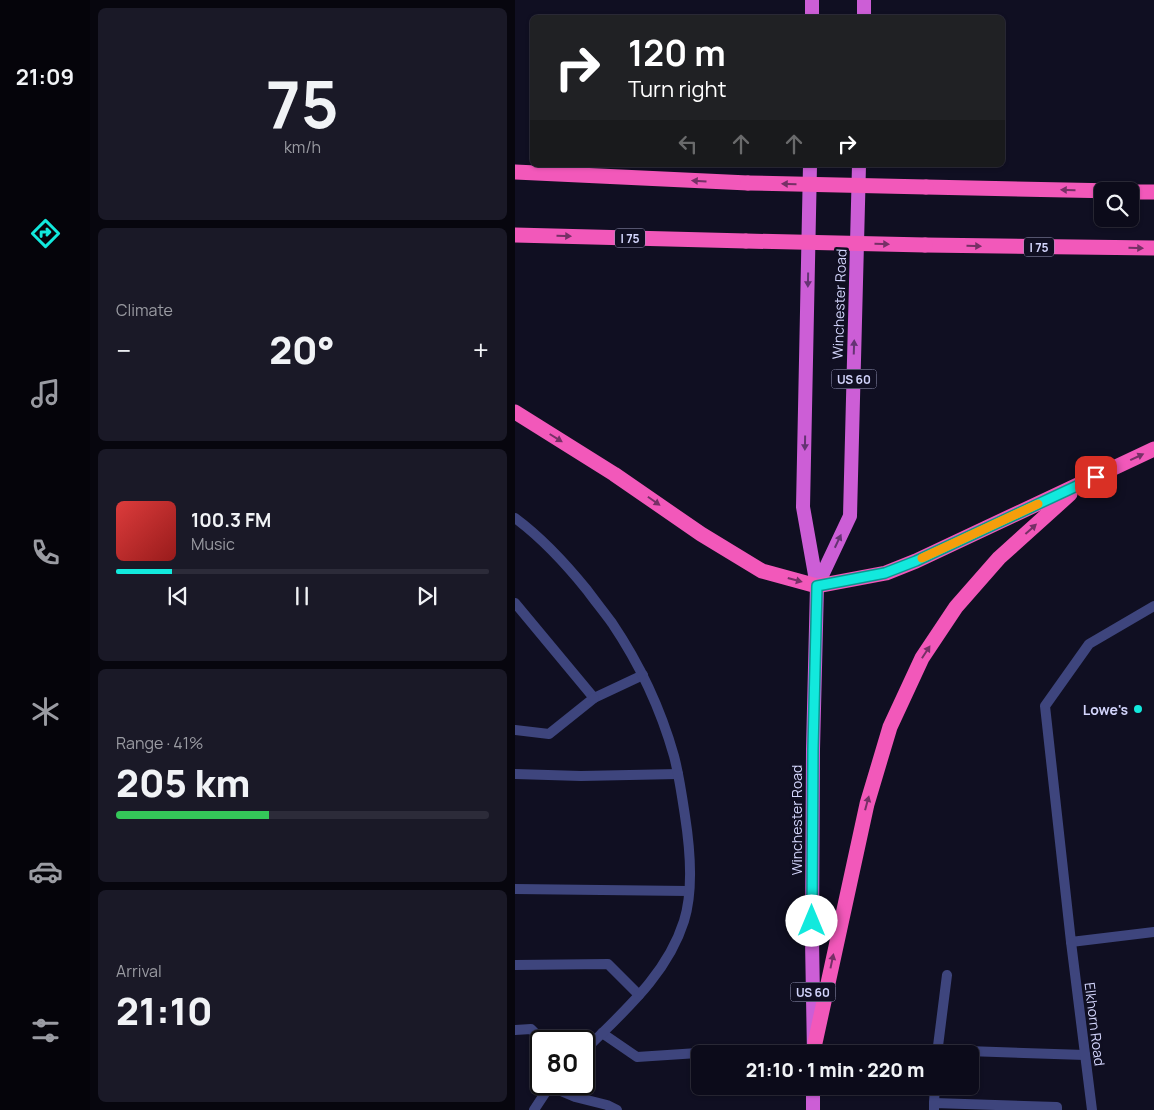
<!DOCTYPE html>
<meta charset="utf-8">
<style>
:root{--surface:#0c0b1a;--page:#1a1927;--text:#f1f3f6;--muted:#9a9ba2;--line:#2c2b39;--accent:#12e9dd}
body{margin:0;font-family:Manrope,sans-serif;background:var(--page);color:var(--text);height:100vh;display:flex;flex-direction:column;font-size:19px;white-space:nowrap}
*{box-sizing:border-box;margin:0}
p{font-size:16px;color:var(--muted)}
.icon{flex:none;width:28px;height:28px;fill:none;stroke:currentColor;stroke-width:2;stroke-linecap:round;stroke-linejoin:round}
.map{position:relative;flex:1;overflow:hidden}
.panel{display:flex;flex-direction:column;gap:8px;padding:8px;background:#07060e;width:425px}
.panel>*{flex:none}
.hud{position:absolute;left:15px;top:15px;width:475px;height:152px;border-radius:8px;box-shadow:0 1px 4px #0004,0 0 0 1px var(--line);background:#202124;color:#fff;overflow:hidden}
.buttons{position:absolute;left:579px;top:182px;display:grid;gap:10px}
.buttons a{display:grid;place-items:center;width:45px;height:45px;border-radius:8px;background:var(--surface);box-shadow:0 1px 4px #0004,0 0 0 1px var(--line);font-size:25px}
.speed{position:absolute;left:15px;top:1030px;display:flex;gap:10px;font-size:25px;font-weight:700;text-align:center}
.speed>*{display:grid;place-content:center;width:65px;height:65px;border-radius:50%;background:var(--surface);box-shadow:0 1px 4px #0004,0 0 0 1px var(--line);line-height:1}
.speed .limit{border:2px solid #111;border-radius:8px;background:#fff;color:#111}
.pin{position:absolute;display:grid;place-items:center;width:42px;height:42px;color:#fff;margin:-21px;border-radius:10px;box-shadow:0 2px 8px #0006}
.me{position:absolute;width:55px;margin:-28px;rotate:0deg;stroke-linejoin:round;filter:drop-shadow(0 0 4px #0008)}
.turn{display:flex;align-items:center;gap:18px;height:105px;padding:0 15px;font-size:22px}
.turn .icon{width:65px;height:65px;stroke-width:2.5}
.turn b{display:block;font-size:35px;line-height:42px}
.lanes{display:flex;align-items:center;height:48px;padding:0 15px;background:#0003;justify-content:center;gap:25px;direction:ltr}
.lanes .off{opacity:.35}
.big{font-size:38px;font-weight:800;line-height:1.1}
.panel .tile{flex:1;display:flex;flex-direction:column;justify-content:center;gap:8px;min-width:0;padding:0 18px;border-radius:8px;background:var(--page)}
.panel .dial{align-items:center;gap:0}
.dial b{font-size:65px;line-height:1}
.song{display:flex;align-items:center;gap:15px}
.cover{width:60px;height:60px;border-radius:8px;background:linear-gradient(135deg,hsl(0 70% 55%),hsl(0 70% 35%))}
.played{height:5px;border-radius:2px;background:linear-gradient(90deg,var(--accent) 15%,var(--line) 15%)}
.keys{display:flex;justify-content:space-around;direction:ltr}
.heat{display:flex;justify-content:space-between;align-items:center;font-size:28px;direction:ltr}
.charge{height:8px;border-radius:4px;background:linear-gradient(90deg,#34c759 41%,var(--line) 0)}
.trip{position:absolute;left:176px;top:1045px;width:288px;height:50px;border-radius:8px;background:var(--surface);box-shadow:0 1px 4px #0004,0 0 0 1px var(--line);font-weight:800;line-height:50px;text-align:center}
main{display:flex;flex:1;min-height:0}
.tabs{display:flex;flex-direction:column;width:90px;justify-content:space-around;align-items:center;background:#05040a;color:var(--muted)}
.tabs .icon{width:35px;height:35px}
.tabs .current{color:var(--accent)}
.tabs b{font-size:22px;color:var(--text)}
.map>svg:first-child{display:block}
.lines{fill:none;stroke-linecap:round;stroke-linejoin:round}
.service{stroke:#3e457d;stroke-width:10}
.minor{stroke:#3e457d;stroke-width:10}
.trunk{stroke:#cc5ed6;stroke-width:14}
.motorway{stroke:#f258ba;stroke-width:15}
.motorway-bridge{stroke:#f258ba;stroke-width:15}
.oneway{fill:#763066}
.oneway2{fill:#653373}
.route-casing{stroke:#0c9790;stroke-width:12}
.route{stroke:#12e9dd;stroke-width:9}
.slow{stroke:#f59e0b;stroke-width:9}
.poi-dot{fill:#12e9dd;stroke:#100f22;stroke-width:2}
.labels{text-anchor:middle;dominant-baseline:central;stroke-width:5;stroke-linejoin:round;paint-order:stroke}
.shield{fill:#100f22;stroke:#989abb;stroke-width:1}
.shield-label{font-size:12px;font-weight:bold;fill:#d3d5fc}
.street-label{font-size:14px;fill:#d3d5fc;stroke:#100f22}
.poi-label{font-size:14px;font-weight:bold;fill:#d3d5fc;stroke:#100f22;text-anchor:end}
</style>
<main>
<nav class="tabs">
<b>21:09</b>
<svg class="icon current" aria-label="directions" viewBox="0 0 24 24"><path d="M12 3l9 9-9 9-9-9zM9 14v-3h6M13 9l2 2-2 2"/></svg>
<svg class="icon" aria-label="music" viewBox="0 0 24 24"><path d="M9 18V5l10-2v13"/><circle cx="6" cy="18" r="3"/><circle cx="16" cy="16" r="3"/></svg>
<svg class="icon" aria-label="phone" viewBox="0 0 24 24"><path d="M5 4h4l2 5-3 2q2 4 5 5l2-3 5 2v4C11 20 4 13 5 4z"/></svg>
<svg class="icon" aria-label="climate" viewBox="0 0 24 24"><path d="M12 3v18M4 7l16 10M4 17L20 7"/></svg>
<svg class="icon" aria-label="car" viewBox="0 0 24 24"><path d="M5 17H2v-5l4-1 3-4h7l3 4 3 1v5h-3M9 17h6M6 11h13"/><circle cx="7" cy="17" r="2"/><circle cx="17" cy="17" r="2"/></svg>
<svg class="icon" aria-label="filters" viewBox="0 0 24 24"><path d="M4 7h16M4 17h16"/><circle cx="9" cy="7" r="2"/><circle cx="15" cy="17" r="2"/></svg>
</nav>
<section class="panel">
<div class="tile dial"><b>75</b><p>km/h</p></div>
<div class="tile"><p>Climate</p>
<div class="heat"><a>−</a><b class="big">20°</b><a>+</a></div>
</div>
<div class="tile">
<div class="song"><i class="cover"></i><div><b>100.3 FM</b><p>Music</p></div></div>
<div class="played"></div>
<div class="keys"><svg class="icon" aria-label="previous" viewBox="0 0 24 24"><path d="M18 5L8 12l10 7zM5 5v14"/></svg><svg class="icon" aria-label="pause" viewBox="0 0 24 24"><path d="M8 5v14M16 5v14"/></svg><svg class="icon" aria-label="next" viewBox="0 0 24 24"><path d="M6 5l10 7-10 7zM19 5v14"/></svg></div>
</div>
<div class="tile"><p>Range · 41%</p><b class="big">205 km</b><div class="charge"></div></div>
<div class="tile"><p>Arrival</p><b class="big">21:10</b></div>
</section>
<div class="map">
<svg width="639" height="1110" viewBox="0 0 639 1110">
<rect width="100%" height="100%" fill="#100f22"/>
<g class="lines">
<g class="service">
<polyline points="0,603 79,698 128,675"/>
<polyline points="639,606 574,644 530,706 556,942 639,932"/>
<polyline points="0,730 34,734 79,698"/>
<polyline points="0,774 66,776 163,774"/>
<polyline points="0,889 173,891"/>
<polyline points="0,965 93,964 124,995"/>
<polyline points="0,1030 16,1029 28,1041"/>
<polyline points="87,1033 122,1057 198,1052"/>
<polyline points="423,1050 570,1055"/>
<polyline points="422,1054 432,975"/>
<polyline points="34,1086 60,1097 92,1105 102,1110"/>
<polyline points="419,1103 420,1086"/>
<polyline points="419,1110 419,1103 542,1107 542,1110"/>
</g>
<g class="minor">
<path d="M0,518c27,20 51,46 72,72 8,11 17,22 25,33 27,40 49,87 62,133 5,19 8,40 11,60 5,32 9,73 -1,105 -17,54 -61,91 -100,130"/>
<polyline points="556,942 577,1110"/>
<polyline points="19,1110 36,1084"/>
</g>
<g class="trunk">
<polyline points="297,18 297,0"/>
<polyline points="349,18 349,0"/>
<polyline points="295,165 288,507 302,586 298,749 297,940 299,1054"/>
<polyline points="302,586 335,516 344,165"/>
<polyline points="298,1110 298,1086"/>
</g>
<g class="motorway">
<polyline points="0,172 233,183"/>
<polyline points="411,187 601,191"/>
<polyline points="615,192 639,192"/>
<polyline points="0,235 231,241"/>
<polyline points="410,245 639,248"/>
<polyline points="0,412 99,474 186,534 247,571 302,586 371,573 401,561 639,449"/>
<polyline points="300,1043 352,804 375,727 407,658 441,607 484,558 555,494"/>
</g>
<g class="motorway-bridge">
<polyline points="233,183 411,187"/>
<polyline points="231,241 410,245"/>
</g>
</g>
<defs><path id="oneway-solid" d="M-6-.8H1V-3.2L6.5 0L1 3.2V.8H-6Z" transform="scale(1.25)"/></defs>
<g class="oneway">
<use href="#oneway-solid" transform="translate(184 181) rotate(-177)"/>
<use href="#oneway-solid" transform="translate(274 184) rotate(-179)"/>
<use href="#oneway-solid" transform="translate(553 190) rotate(-179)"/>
<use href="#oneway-solid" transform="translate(49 236) rotate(2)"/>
<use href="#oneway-solid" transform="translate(367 244) rotate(1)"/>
<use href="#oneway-solid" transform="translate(459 246) rotate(1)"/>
<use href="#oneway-solid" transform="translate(621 248) rotate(1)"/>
<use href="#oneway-solid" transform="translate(41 438) rotate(32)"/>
<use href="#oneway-solid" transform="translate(622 457) rotate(-25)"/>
<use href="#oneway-solid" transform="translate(139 501) rotate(35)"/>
<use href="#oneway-solid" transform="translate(516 529) rotate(-42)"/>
<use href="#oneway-solid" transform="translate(280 580) rotate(15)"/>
<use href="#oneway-solid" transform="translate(411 652) rotate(-57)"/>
<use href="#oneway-solid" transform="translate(352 803) rotate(-75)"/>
<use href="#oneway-solid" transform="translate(317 961) rotate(-78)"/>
</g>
<g class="oneway2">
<use href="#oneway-solid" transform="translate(293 280) rotate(91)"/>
<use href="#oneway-solid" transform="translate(339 347) rotate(-88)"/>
<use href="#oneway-solid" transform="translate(290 443) rotate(91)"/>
<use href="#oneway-solid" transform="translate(323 541) rotate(-65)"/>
</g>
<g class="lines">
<defs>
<polyline id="route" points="297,921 298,749 302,586 370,573 401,561 581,477"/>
</defs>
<use href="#route" class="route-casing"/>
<use href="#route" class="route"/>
<polyline class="slow" points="407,558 523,504"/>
</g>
<circle class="poi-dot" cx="623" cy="709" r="5"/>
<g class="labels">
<g class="shield">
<rect x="100" y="228.5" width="30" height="19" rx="4"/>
<rect x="509" y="237.5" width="30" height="19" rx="4"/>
<rect x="316.5" y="369.5" width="45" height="19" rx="4"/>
<rect x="275.5" y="982.5" width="45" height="19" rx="4"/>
</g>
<g class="shield-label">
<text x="115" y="238">I 75</text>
<text x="524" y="247">I 75</text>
<text x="339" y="379">US 60</text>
<text x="298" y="992">US 60</text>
</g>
<g class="street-label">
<text transform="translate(324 304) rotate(-88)">Winchester Road</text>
<text transform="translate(281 820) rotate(-90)">Winchester Road</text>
<text transform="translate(580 1024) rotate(83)">Elkhorn Road</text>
</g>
<g class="poi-label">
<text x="613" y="709">Lowe's</text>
</g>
</g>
</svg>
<div class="buttons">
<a><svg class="icon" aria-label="search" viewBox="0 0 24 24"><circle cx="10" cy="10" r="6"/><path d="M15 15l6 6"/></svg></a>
</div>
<div class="speed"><div class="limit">80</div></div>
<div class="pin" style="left:581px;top:477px;background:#d93025"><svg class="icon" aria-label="arrive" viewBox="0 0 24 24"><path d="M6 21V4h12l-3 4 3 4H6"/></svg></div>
<svg class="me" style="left:297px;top:921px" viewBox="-20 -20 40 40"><circle r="19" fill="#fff"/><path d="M0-13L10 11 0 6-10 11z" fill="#12e9dd"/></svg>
<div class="trip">21:10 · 1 min · 220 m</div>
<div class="hud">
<div class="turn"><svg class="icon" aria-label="right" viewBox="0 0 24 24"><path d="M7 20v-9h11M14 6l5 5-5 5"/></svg><div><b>120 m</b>Turn right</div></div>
<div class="lanes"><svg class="icon off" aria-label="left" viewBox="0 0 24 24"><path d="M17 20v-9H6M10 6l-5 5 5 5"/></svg><svg class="icon off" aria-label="ahead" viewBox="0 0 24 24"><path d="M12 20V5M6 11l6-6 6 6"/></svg><svg class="icon off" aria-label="ahead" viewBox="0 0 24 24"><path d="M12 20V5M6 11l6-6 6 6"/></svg><svg class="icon" aria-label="right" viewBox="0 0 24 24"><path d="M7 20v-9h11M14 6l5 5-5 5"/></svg></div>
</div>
</div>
</main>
